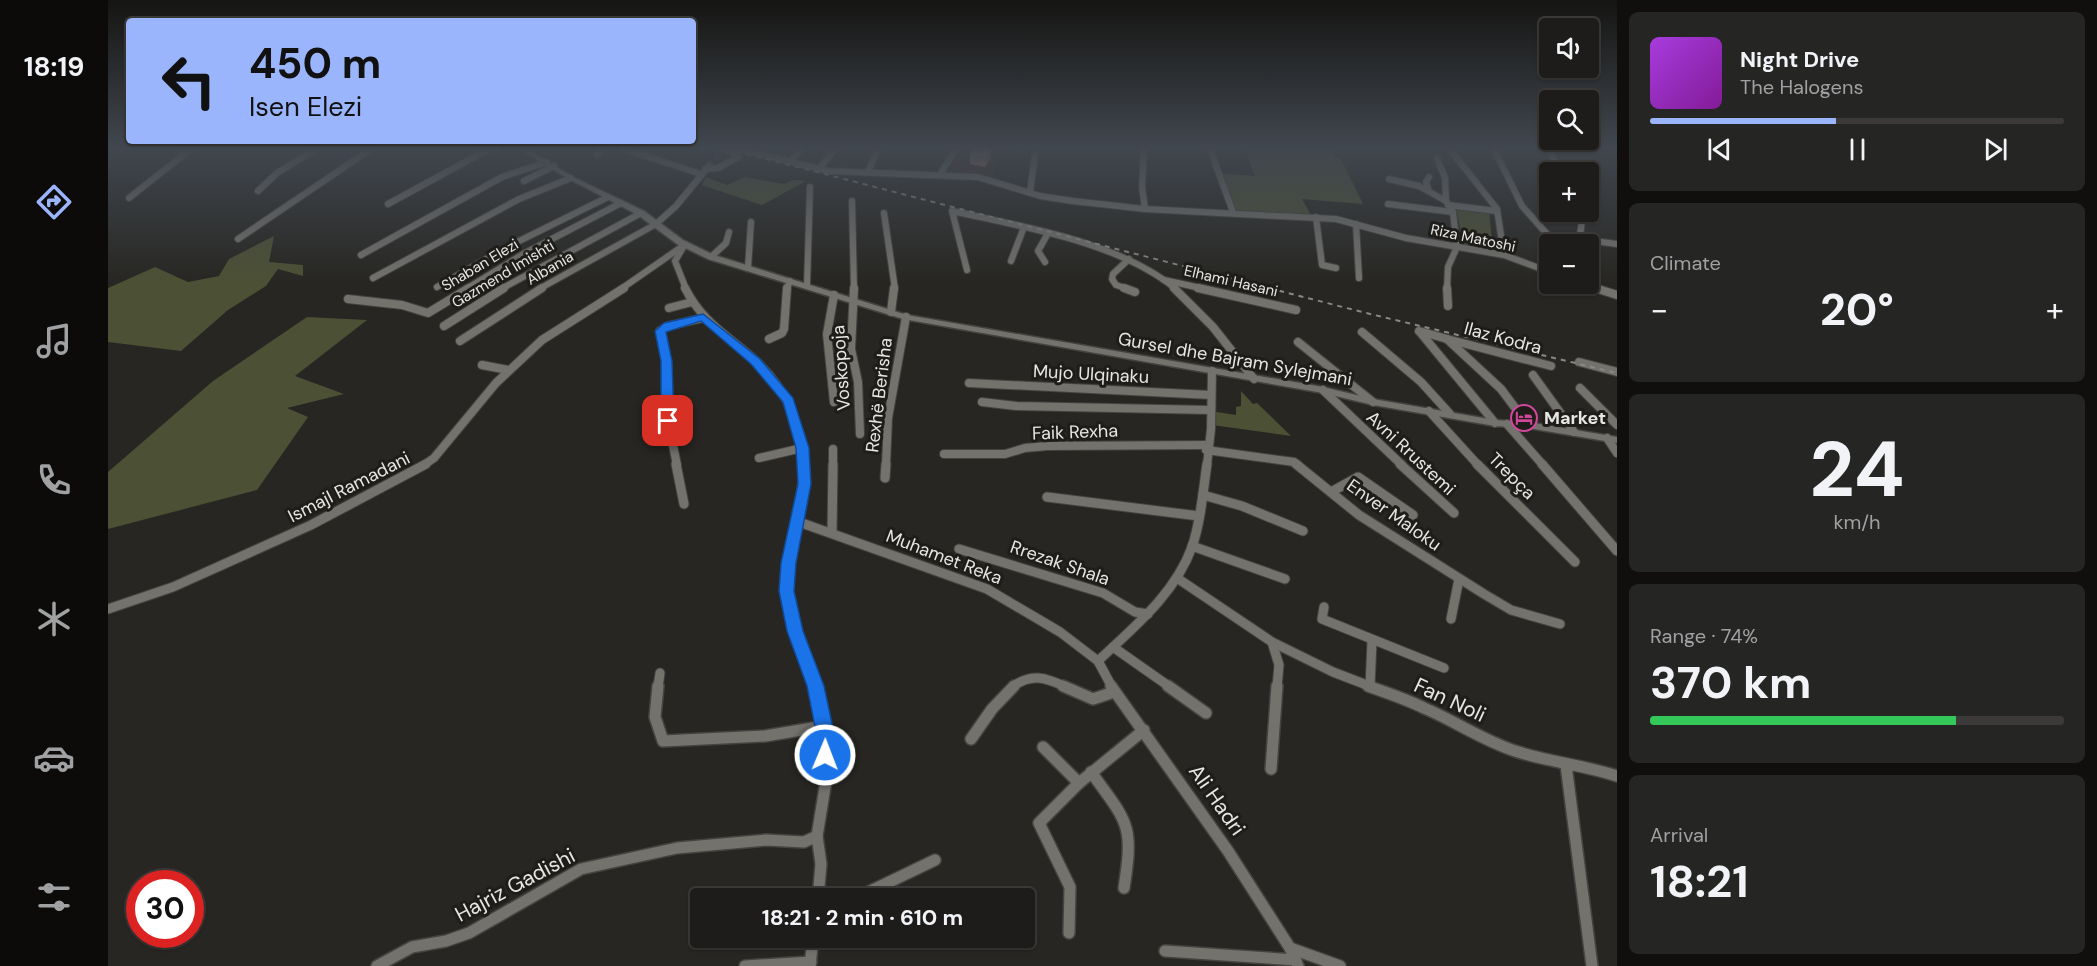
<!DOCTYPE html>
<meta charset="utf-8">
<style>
:root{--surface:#1d1c1a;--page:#252523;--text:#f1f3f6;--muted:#a0a1a2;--line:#3b3a39;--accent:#9bb5fd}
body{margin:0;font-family:"DM Sans",sans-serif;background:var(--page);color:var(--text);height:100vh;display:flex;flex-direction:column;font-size:22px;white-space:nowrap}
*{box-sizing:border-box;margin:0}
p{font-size:20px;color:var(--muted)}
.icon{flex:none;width:33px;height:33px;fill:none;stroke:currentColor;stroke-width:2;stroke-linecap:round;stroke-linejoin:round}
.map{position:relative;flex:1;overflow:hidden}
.panel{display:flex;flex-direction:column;gap:12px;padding:12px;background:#100f0e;width:480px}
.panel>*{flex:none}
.top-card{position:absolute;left:18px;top:18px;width:570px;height:126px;border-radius:6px;box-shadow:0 2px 4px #0004,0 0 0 2px var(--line);background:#9bb5fd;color:#111;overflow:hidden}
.controls{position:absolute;left:1431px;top:18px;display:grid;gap:12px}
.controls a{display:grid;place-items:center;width:60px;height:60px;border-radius:6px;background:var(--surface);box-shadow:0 2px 4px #0004,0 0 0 2px var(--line);font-size:30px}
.speed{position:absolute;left:18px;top:870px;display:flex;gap:12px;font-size:30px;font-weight:700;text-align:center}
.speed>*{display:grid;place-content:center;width:78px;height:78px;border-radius:50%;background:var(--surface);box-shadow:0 2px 4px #0004,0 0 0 2px var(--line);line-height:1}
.speed .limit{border:9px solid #d22;background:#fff;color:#111}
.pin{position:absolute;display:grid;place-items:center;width:51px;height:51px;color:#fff;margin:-26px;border-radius:12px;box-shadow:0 3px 9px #0006}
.me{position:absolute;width:66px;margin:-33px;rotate:1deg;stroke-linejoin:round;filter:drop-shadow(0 0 4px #0008)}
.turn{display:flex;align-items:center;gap:21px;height:126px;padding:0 24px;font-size:27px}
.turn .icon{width:78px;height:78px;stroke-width:2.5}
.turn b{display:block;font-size:42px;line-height:51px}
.big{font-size:45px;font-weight:700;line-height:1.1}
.panel .card{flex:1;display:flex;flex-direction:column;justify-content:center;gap:9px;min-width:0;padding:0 21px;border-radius:9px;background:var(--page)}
.panel .dial{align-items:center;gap:0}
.dial b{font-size:78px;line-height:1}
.song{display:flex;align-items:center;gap:18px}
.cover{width:72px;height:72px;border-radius:9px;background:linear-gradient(135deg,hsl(280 70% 55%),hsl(290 70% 35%))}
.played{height:6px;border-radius:3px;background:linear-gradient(90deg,var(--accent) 45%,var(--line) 45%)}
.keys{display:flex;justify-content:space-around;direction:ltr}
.heat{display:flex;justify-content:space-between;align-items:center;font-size:33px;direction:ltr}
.charge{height:9px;border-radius:4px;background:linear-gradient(90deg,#34c759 74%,var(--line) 0)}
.trip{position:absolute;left:582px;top:888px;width:345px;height:60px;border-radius:6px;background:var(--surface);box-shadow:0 2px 4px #0004,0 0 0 2px var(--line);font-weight:700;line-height:60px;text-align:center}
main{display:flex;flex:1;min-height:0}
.dock{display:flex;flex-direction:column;width:108px;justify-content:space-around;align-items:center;background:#0c0b0a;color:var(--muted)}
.dock .icon{width:42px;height:42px}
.dock .active{color:var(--accent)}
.dock b{font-size:27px;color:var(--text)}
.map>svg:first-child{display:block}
.education{fill:#382a1d}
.green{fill:#4c5034}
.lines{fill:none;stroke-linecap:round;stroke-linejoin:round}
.minor-tunnel{stroke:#44433f;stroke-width:6;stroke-dasharray:6 3;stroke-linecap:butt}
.minor-far3-casing{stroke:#444340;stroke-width:8}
.minor-far2-casing{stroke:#444340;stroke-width:10}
.minor-far1-casing{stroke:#444340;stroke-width:11}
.minor-casing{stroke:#444340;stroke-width:14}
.tertiary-casing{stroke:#444340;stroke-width:3}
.minor-far3{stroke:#73726d;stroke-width:6}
.minor-far2{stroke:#73726d;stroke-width:8}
.minor-far1{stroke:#73726d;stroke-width:9}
.minor{stroke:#73726d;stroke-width:11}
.tertiary{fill:#73726d;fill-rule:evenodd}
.rail{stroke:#898885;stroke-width:2;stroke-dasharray:5 5;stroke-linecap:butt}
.wall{fill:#b38477}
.shaded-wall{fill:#926b61}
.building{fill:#d0998a;stroke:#926b61;stroke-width:1.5}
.route{fill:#1a73e8;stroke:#114b97;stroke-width:1.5}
.labels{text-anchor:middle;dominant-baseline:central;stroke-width:6;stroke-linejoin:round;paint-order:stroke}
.far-street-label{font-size:15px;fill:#e7e6e3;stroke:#1e1d19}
.street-label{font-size:18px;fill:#e7e6e3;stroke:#1e1d19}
.poi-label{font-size:18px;font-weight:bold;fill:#e7e6e3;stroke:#1e1d19;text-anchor:start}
.near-street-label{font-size:21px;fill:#e7e6e3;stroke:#1e1d19}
</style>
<main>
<nav class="dock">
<b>18:19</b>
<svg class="icon active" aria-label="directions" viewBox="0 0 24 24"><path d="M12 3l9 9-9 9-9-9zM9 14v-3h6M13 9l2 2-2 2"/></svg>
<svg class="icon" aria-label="music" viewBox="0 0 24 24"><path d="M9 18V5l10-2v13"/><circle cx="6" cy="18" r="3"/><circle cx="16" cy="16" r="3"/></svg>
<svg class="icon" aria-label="phone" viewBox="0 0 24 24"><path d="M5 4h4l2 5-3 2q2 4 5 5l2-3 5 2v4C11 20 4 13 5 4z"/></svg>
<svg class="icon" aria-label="climate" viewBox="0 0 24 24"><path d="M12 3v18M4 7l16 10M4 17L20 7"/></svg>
<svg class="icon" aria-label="car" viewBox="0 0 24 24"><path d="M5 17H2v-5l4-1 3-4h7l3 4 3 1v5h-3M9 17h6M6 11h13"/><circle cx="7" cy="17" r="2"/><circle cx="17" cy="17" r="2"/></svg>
<svg class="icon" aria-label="filters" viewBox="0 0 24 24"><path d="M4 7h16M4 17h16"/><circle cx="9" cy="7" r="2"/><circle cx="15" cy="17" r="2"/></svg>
</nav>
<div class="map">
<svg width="1509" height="966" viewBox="0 0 1509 966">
<rect width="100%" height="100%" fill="#272622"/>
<polygon class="education" points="851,149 892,149 885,177 883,180 838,174"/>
<g class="green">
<polygon points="1137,149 1224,149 1226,157 1233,159 1255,204 1194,199 1203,215 1122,211 1107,173 1147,176"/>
<polygon points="598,177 619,185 637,177 676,184 685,180 698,181 654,205 594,185"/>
<polygon points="1348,207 1381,211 1385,251 1355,244"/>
<polygon points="166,236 161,262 195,265 195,276 170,269 158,286 120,310 73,351 0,342 0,288 47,267 80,282 111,276 121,259"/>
<polygon points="199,317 259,320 187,376 236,394 179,408 200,417 149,490 0,529 0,472 105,381"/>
<polygon points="1133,391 1145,404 1149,403 1183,436 1104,425 1103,411 1128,415 1128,407 1133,406"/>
</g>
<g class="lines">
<polyline class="minor-tunnel" points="601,166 617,149"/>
<defs>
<g id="minor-far3">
<polyline points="516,149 593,174"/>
<polyline points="632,149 720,171 870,177 932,196 965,201 1037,209 1228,219 1298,238 1396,255 1442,272"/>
<polyline points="1036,149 1034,187 1037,209"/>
<polyline points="1102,149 1125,212"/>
<polyline points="1386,149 1414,206 1448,244"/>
<polyline points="1441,149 1452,172"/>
<polyline points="1344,152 1389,209 1396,255"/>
<polyline points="489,155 494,149"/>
<polyline points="1329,158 1337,178 1338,201 1345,212 1349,247 1340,267 1339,289"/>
<polyline points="683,161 693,149"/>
<polyline points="597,169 610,168 630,157 627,153 613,149"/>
<polyline points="711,169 727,149"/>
<polyline points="760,172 770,149"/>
<polyline points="833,173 848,149"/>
<polyline points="1281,179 1311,186 1338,201"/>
<polyline points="416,181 446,166"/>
<polyline points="1320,188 1318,182 1321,177"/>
<polyline points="150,191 169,173 208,149"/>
<polyline points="922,192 927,155"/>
<polyline points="21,198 83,149"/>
<polyline points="744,201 746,289"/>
<polyline points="280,204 379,150 389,149"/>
<polyline points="1280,204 1345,212"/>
<polyline points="1340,205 1388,211"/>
<polyline points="776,213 787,289"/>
<polyline points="1208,217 1214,265 1228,268"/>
<polyline points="1248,224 1251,278"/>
<polyline points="130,239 263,149"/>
<polyline points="1471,239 1509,244"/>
<polyline points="577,244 567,261 578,289"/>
<polyline points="1471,244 1475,212"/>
<polyline points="253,255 394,177 439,162"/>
<polyline points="603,257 618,243 621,232"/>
<polyline points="903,261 916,227"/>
<polyline points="937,262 930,251 939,235"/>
<polyline points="640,268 643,222"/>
<path d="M859,270l-15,-59c72,16 167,31 224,78"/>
<polyline points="265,278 411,199 463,178"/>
<polyline points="1056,280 1097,289"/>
<polyline points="1476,284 1492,289"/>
<polyline points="699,286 702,187"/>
<polyline points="329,287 401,246 500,197"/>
<polyline points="358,289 417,253 513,203"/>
<polyline points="393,289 533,213"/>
<polyline points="431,289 548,224 568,206 601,166"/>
<polyline points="513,289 572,248"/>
<polyline points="679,289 682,281"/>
<polyline points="1020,289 1008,285 1004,279 1005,274 1021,259"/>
</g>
<g id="minor-far2">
<path d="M577,288c17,34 42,47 70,72 31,28 46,64 48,105"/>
<polyline points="746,288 743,349 750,382 752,434"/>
<polyline points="1016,288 1027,292"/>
<polyline points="1066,288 1105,327 1146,379"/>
<polyline points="1090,288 1188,310"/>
<polyline points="1339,288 1340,306"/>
<polyline points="1487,288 1509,295"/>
<polyline points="726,295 719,334 726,402"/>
<polyline points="240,299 294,305 320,313 361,288"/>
<polyline points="561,308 584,302"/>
<polyline points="783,312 786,288"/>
<polyline points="336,326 396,288"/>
<polyline points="1311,331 1339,339 1393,389 1420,425"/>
<polyline points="1254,332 1313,382 1342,414"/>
<polyline points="1312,332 1387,423"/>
<polyline points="661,339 674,333 676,329 679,288"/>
<polyline points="1339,339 1443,366"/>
<polyline points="352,341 434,288"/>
<polyline points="1190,342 1265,402"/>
<polyline points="1471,362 1509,372"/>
<polyline points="374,365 400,370"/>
<polyline points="1425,375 1466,432"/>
<polyline points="861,383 1103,395"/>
<polyline points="1472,388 1509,425"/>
<polyline points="1215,390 1294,465"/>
<polyline points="874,402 908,406 1102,410"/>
<polyline points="1321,411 1370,465"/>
<polyline points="1399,424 1435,465"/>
<polyline points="1499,438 1509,453"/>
<polyline points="1098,450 1186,462 1190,465"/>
<polyline points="836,454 897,454 917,448 939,446 1100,445"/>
<polyline points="651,458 694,448"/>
<polyline points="316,465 326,458 388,383 434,340 516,288"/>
<polyline points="569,465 560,421 558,361 552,331 560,326 595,318"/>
<polyline points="725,465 725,449"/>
<polyline points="778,465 780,418 798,317"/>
<polyline points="1099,465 1103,429 1104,371"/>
</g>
<g id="minor-far1">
<polyline points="568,464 576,504"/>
<path d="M695,464c2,43 -19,84 -16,127 2,34 19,65 29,96"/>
<polyline points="1188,464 1251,515 1376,594 1403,610 1452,624"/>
<polyline points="1292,464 1346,513"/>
<polyline points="1369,464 1467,562"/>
<polyline points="1434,464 1509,551"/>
<polyline points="777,478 778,464"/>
<polyline points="1223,492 1250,477 1305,515"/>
<polyline points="1095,495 1134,506 1195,531"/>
<polyline points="939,497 1091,516"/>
<polyline points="691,522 879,589 952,632 990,661"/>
<polyline points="724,533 725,464"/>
<polyline points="1084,546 1177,579"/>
<polyline points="851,549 995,593 1027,612 1040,614"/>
<polyline points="1069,578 1164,642 1225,672 1264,687"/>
<polyline points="1216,607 1214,619 1336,668"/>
<polyline points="0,609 65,587 203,525 318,464"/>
<polyline points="1343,619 1351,579"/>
<polyline points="1164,642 1171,665 1169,687"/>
<polyline points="1005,647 1062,687"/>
<polyline points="990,661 1004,687"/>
<path d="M990,661c36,-34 77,-67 94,-114 9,-26 11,-56 15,-83"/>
<polyline points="550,687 552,673"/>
<path d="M904,687c19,-14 33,-10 54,0"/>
<polyline points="1262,687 1264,641"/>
</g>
<g id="minor">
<polyline points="550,686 547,717 555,741 657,736 717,726"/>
<polyline points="708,686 719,742 716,755 718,781 709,836 713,864 710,898"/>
<polyline points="955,686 985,699 1006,692"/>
<polyline points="1003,686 1120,851 1182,948 1190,966"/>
<polyline points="1060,686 1098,713"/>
<path d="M1260,686c19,7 38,13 56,22 31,13 58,32 91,43 34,11 68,14 102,25"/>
<polyline points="863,739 884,709 906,686"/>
<polyline points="935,747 971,783"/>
<polyline points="1458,765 1484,966"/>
<polyline points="1163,769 1169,686"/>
<path d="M983,772c37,51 43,52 33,116"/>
<polyline points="748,898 827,860"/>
<polyline points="961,933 962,887 931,823 971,783 1036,730"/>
<polyline points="1182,948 1232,966"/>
<polyline points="1057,951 1188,960"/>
<polyline points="269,966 304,947 338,941 361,933 473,869 569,848 658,840 696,842 709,836"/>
<polyline points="637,966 703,962"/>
<polyline points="702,966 705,938"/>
</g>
<polygon id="tertiary" points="411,149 418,149 465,177 536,211 575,240 606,255 799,315 1215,387 1265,399 1387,420 1420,422 1509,437 1509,443 1420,428 1387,426 1265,405 1215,393 795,319 600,259 569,244 530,215 461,179"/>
</defs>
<use href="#minor-far3" class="minor-far3-casing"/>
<use href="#minor-far2" class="minor-far2-casing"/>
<use href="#minor-far1" class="minor-far1-casing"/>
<use href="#minor" class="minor-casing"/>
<use href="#tertiary" class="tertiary-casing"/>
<use href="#minor-far3" class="minor-far3"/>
<use href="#minor-far2" class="minor-far2"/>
<use href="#minor-far1" class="minor-far1"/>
<use href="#minor" class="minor"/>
<use href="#tertiary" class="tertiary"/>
<polyline class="rail" points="619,149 1258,313 1509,373"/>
</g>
<polygon class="wall" points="883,150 882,159 877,167 862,164 862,155"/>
<polygon class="shaded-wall" points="883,150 882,159 877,167 878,158"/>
<polygon class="building" points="864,149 883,149 883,150 878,158 862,155"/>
<linearGradient id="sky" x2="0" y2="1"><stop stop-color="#151513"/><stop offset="0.52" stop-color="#41474f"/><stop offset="1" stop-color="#41474f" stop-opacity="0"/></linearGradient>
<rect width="1509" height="284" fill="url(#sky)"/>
<polygon class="route" points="595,314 652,359 685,398 701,448 703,484 688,563 686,591 695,631 716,686 728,742 723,761 717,764 710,761 708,755 710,742 699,686 679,631 671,591 673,563 690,484 688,448 675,402 643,364 593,321 558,332 564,361 566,421 560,425 553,421 553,361 547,331 556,323"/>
<defs>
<symbol id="hotel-ring" viewBox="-11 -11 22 22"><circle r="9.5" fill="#1e1d19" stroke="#d1479c" stroke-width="1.5"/><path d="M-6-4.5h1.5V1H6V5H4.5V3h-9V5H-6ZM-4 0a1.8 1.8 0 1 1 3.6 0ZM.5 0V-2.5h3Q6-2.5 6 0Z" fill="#d1479c"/></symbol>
</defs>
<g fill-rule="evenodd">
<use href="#hotel-ring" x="1401" y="403" width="30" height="30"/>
</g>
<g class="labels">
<g class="far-street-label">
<text transform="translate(1365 238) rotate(12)">Riza Matoshi</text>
<text transform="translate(372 265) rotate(-31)">Shaban Elezi</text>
<text transform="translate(442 268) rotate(-30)">Albania</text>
<text transform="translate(395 274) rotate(-31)">Gazmend Imishti</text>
<text transform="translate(1123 281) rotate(13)">Elhami Hasani</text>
</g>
<g class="street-label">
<text transform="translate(1395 338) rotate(15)">Ilaz Kodra</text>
<text transform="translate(1127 359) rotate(10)">Gursel dhe Bajram Sylejmani</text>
<text transform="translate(733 368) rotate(-94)">Voskopoja</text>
<text transform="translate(983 374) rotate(3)">Mujo Ulqinaku</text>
<text transform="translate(771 395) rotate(-83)">Rexhë Berisha</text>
<text transform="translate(967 432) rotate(-2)">Faik Rexha</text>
<text transform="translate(1303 453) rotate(43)">Avni Rrustemi</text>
<text transform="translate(1404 476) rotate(45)">Trepça</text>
<text transform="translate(241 487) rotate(-27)">Ismajl Ramadani</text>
<text transform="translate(1286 515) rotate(35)">Enver Maloku</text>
<text transform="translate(836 557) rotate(21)">Muhamet Reka</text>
<text transform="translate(952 563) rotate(19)">Rrezak Shala</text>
</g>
<g class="poi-label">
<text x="1436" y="418">Market</text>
</g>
<g class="near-street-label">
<text transform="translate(1342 700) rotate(25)">Fan Noli</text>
<text transform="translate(1109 800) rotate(55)">Ali Hadri</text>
<text transform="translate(407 885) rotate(-28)">Hajriz Gadishi</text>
</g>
</g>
</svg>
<div class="controls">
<a><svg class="icon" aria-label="sound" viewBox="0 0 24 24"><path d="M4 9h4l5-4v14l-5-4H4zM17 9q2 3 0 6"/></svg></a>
<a><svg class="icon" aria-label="search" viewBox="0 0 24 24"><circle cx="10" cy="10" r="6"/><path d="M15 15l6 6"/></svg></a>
<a>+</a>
<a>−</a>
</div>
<div class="speed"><div class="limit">30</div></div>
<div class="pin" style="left:560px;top:421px;background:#d93025"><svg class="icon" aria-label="arrive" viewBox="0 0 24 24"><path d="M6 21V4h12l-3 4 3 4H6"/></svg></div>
<svg class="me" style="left:717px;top:755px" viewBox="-20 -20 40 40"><circle r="17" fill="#1a73e8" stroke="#fff" stroke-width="3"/><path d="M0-11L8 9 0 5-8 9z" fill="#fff"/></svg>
<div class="trip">18:21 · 2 min · 610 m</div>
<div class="top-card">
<div class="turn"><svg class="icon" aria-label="left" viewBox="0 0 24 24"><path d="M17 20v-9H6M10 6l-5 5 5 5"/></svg><div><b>450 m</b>Isen Elezi</div></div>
</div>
</div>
<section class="panel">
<div class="card">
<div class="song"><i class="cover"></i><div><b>Night Drive</b><p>The Halogens</p></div></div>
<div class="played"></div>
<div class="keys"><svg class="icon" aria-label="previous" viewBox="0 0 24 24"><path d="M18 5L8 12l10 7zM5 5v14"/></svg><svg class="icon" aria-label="pause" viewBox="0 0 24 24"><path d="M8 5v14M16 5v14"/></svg><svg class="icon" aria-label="next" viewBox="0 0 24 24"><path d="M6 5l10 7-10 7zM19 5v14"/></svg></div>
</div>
<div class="card"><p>Climate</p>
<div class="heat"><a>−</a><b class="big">20°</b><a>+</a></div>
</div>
<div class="card dial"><b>24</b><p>km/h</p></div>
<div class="card"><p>Range · 74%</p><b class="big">370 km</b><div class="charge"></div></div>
<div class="card"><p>Arrival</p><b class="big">18:21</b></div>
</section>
</main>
